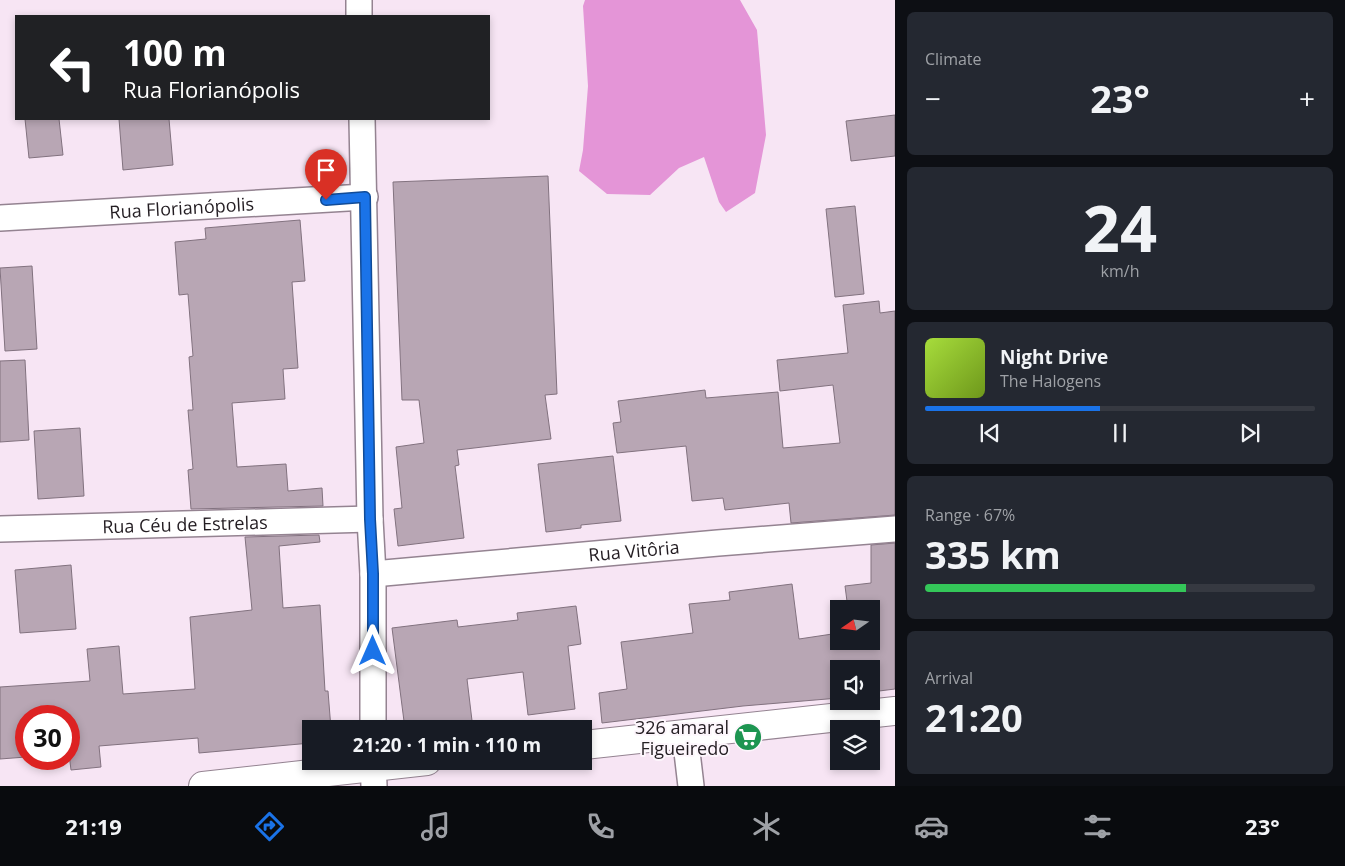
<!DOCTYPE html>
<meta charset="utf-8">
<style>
:root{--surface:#171b24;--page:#242831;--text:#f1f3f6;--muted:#9ea1a6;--line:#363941;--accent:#1a73e8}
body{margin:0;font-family:"Open Sans",sans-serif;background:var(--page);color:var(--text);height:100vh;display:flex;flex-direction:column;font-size:19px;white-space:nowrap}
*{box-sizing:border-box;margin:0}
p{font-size:16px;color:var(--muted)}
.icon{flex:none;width:28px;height:28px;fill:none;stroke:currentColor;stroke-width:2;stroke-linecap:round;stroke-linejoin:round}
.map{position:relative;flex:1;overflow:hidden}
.panel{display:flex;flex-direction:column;gap:12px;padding:12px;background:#0d0f14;width:450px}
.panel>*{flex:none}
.hud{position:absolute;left:15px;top:15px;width:475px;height:105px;border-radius:0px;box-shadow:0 2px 8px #0003;background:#202124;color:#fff;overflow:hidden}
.needle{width:32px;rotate:256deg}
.buttons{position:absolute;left:830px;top:600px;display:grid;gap:10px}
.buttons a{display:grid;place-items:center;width:50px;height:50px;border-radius:0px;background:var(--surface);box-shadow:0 2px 8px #0003;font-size:25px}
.speed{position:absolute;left:15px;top:705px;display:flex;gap:10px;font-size:25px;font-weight:700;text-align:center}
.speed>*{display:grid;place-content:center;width:65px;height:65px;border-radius:50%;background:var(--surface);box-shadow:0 2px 8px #0003;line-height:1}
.speed .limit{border:8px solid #d22;background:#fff;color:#111}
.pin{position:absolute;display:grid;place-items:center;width:42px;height:42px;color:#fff;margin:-51px -21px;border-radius:50% 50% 50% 0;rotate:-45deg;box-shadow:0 0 5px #0007}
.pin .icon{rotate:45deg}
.me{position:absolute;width:55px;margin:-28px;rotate:0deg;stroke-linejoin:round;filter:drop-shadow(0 0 4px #0008)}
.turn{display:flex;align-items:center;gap:18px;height:105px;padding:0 25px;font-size:22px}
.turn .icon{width:65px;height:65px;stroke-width:2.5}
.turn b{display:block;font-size:35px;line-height:42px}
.big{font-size:38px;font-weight:700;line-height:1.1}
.panel .tile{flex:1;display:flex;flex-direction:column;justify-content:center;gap:8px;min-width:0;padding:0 18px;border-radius:8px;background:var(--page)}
.panel .dial{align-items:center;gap:0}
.dial b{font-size:65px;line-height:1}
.song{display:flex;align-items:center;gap:15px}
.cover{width:60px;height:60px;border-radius:8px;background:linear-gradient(135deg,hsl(80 70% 55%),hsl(80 70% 35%))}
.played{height:5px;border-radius:2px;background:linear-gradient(90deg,var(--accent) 45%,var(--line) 45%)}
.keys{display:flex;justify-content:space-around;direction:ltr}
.heat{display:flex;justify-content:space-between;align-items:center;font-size:28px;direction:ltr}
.charge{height:8px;border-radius:4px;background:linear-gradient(90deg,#34c759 67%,var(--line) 0)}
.trip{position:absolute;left:302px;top:720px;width:290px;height:50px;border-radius:0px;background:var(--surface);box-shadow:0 2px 8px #0003;font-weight:700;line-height:50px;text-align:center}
.dock{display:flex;height:80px;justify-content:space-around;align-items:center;background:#090b0e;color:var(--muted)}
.dock .icon{width:35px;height:35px}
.dock .current{color:var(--accent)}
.dock b{font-size:22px;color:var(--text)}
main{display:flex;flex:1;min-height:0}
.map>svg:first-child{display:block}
.water{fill:#e495d7}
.building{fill:#b8a6b4;stroke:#82727f}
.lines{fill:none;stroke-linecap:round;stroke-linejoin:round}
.street-casing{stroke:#948391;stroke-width:28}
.secondary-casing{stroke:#948391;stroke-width:30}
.street{stroke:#fff;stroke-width:25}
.secondary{stroke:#fff;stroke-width:28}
.route-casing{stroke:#114b97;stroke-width:12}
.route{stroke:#1a73e8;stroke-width:9}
.labels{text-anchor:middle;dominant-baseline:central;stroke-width:4;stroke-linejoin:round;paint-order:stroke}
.street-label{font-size:18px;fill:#231d22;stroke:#fdf6fc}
.poi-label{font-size:18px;fill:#231d22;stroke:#fdf6fc;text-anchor:end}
</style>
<main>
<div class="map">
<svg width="895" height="786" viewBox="0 0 895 786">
<rect width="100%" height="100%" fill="#f7e5f4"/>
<polygon class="water" points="585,0 740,0 757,30 766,135 755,193 726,212 719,202 704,157 679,168 650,195 607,194 579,171 583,150 588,86 583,6"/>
<g class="building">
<polygon points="895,115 895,156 851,161 846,121"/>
<polygon points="25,119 59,119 63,155 29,158"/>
<polygon points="119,119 169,119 173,165 123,170"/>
<polygon points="548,176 557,394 545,395 551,439 457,450 459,465 455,466 464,538 398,546 394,509 402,508 396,447 424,443 419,400 402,400 393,182"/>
<polygon points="855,206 864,294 835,297 826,209"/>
<polygon points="300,220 305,281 292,282 298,368 283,369 285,399 232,403 237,467 286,464 288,491 322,488 323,506 191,509 188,470 193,469 188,410 193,410 189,357 193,356 188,294 179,295 175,242 206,239 205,228"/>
<polygon points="32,266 37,349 5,351 0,268"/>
<polygon points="879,301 880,313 895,311 895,515 791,523 789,503 725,510 723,498 692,501 686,446 617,453 613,423 621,422 618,401 705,390 706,398 778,392 783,448 840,443 833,385 780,391 777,360 848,353 843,305"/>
<polygon points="25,360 29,440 0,442 0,361"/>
<polygon points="80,428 84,496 38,499 34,431"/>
<polygon points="613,456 621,521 581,525 581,528 546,532 538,464"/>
<polygon points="319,535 320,542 279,546 283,608 320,605 325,691 328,691 331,729 311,729 311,743 199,753 198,738 99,746 101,767 71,770 69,754 69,716 26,716 26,757 0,759 0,687 90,681 87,649 119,646 123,694 195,689 190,617 252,610 245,537"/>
<polygon points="895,543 895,689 871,692 871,669 839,669 839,698 743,706 602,723 599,693 627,689 621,642 693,633 689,604 730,600 729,592 792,584 799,639 839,633 839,641 871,641 871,609 848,609 845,586 871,583 871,545"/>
<polygon points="71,565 76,629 20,633 15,570"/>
<polygon points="576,606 581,644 568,646 575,709 528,715 523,672 467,679 473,729 405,729 392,628 457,620 458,627 518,620 517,613"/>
</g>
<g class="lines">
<defs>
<g id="street">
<polyline points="359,0 359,16"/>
<polyline points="362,119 370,519 373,574 373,729"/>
<path id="s1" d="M0,218l365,-21"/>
<path id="s2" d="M0,529l370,-10"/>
<path id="s3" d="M373,574l345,-31 177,-14"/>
<polyline points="685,735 691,786"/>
<polyline points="373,761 374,786"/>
</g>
<g id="secondary">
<polyline points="584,745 895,711"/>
<polyline points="203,786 427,761"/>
</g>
</defs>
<use href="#street" class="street-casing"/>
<use href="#secondary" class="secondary-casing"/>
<use href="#street" class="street"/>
<use href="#secondary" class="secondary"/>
</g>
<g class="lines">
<defs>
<polyline id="route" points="326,200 365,197 370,519 373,574 373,651"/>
</defs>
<use href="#route" class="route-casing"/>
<use href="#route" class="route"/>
</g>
<defs>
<symbol id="supermarket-disc" viewBox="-11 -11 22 22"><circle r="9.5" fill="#1d9551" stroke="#fdf6fc"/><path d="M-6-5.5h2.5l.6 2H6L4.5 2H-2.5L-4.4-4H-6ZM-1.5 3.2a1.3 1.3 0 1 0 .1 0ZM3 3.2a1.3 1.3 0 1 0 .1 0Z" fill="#fff"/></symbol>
</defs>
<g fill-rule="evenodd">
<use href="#supermarket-disc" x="732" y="721" width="32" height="32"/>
</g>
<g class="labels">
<g class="street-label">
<text stroke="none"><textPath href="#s1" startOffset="182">Rua Florianópolis</textPath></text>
<text stroke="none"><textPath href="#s2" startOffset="185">Rua Céu de Estrelas</textPath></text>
<text stroke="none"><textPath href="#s3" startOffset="262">Rua Vitôria</textPath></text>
</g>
<g class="poi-label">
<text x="729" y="727">326 amaral<tspan x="729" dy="21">Figueiredo</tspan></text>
</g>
</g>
</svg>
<div class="buttons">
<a><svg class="needle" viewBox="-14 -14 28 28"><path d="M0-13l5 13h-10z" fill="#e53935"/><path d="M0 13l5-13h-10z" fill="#9ea1a6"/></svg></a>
<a><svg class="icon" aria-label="sound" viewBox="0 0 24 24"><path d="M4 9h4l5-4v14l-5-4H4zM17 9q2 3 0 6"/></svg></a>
<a><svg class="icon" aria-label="layers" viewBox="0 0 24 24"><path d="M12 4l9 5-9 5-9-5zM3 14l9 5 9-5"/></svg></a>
</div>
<div class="speed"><div class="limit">30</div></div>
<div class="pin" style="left:326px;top:200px;background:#d93025"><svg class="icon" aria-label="arrive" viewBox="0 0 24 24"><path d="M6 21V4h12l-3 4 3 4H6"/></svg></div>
<svg class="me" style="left:373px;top:651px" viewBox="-20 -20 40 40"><path d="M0-17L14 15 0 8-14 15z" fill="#1a73e8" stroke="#fff" stroke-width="4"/></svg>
<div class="trip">21:20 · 1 min · 110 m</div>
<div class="hud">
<div class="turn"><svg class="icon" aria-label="left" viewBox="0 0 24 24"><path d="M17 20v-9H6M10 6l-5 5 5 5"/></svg><div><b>100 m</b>Rua Florianópolis</div></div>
</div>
</div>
<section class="panel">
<div class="tile"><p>Climate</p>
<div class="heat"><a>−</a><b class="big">23°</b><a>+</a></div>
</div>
<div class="tile dial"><b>24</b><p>km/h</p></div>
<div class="tile">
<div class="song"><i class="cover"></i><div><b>Night Drive</b><p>The Halogens</p></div></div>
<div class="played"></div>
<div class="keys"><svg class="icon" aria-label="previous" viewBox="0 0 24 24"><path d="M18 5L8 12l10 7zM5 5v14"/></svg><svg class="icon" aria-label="pause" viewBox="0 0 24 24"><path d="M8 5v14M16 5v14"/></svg><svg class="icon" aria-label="next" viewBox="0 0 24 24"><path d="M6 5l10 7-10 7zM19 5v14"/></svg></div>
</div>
<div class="tile"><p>Range · 67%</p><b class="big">335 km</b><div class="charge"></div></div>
<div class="tile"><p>Arrival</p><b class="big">21:20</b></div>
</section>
</main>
<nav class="dock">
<b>21:19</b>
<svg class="icon current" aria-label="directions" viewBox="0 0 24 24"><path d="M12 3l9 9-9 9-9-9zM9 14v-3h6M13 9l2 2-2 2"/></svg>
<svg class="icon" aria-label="music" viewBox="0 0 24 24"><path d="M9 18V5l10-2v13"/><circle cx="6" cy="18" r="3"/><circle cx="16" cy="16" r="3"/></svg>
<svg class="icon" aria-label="phone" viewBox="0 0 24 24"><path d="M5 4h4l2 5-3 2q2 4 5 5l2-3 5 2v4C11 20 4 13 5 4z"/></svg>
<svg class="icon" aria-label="climate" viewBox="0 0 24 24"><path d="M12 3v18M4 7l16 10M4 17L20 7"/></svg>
<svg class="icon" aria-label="car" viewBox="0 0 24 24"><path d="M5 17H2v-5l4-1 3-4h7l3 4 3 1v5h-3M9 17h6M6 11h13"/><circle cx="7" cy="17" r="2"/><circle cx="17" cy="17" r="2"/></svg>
<svg class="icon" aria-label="filters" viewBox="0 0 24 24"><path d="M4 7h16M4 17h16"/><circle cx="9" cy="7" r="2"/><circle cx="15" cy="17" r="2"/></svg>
<b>23°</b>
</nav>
